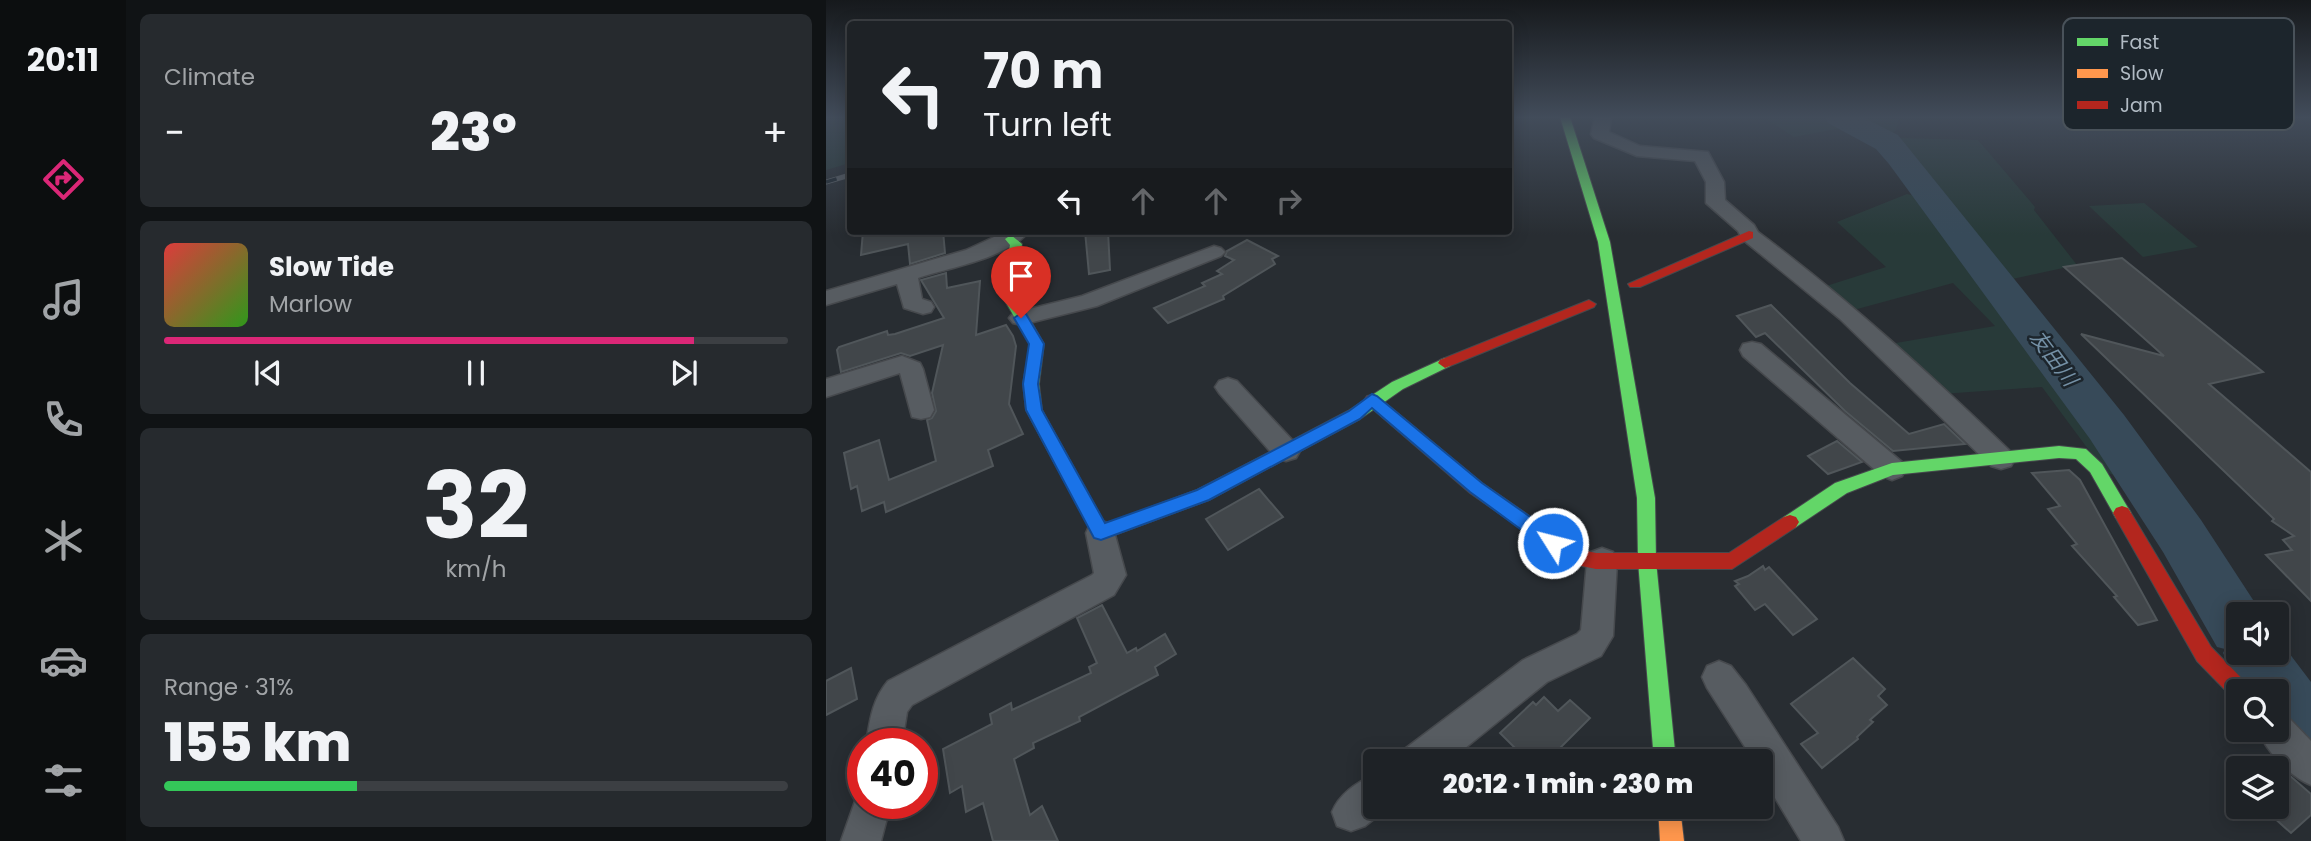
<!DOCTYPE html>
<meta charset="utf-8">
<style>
:root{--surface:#1e2226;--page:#262a2e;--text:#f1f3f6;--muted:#a1a4a7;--line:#3c3f43;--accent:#db2777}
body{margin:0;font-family:Poppins,"Noto Sans JP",sans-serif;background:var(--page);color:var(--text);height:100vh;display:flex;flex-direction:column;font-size:26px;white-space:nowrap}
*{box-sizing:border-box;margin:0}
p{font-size:23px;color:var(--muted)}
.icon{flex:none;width:38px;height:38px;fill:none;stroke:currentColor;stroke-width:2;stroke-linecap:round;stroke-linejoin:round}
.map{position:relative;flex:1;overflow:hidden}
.details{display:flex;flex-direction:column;gap:14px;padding:14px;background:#101315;width:700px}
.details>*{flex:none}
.top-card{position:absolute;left:21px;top:21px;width:665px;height:214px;border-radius:7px;box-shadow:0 4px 18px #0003,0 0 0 2px var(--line);background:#1e2226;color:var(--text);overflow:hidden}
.fabs{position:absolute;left:1400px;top:602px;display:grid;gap:14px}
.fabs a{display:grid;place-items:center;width:63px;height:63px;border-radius:7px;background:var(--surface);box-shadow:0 4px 18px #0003,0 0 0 2px var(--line);font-size:35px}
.speed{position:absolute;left:21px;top:728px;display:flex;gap:14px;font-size:35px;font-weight:700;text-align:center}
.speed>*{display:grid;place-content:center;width:91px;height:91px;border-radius:50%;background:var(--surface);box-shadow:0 4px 18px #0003,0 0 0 2px var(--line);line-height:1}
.speed .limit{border:10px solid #d22;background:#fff;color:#111}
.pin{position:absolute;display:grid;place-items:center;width:60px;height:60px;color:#fff;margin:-72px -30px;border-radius:50% 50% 50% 0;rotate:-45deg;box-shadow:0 0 7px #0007}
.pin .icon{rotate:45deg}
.me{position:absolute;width:77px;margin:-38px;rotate:306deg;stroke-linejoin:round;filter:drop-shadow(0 0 5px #0008)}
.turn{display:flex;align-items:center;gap:24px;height:147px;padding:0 21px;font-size:32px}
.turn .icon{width:91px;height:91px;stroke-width:2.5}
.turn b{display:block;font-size:49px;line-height:60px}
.lanes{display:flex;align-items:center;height:66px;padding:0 21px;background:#0003;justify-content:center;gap:35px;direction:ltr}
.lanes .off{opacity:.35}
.big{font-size:52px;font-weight:800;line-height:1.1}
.details .widget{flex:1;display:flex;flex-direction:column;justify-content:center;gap:10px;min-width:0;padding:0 24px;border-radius:10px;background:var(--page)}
.details .dial{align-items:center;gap:0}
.dial b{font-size:91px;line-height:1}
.song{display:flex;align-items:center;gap:21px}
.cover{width:84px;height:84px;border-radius:10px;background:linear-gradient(135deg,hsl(0 70% 55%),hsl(110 70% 35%))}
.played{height:7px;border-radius:4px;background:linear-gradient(90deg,var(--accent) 85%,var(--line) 85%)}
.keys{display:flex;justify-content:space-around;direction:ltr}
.heat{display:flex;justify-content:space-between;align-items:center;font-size:38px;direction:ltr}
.charge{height:10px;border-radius:5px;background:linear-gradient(90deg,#34c759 31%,var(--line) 0)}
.trip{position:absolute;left:537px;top:749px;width:410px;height:70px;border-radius:7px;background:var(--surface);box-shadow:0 4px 18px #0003,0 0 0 2px var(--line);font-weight:800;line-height:70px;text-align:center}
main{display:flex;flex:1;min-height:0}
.menu{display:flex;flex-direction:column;width:126px;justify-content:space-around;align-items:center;background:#0c0e0f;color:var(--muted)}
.menu .icon{width:49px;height:49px}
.menu .on{color:var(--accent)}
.menu b{font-size:32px;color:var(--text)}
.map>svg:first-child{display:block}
.green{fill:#283a39}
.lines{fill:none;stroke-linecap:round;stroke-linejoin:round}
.river{fill:#374a59;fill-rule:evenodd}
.building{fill:#41464a;stroke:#50565a;stroke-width:2}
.street-casing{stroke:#46494d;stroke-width:3}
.fast-casing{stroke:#46494d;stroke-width:2}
.slow-casing{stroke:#46494d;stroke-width:2}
.jam-casing{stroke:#46494d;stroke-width:2}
.street{fill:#575c61;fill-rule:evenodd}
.fast{fill:#63d668;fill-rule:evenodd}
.slow{fill:#ff974d;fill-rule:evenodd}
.jam{fill:#b3261e;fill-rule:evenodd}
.rail-casing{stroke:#5b6065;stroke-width:5}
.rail{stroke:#1c252c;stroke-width:3.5;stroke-dasharray:11;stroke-linecap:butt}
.route{fill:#1a73e8;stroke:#114b97;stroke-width:2}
.labels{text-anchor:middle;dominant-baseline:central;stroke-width:5;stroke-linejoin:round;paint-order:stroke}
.water-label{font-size:21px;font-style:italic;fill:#7490a5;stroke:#1c252c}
.key{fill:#1c252c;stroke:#49525a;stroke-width:2}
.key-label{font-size:19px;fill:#b1bbc4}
</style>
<main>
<nav class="menu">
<b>20:11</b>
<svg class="icon on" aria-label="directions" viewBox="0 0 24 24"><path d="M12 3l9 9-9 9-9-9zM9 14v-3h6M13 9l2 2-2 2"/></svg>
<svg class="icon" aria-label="music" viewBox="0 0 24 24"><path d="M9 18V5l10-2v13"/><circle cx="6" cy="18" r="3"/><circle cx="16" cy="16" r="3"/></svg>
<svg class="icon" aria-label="phone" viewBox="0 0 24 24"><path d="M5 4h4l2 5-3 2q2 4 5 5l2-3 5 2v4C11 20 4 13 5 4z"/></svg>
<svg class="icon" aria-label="climate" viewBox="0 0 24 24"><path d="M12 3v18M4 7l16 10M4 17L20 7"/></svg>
<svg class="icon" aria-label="car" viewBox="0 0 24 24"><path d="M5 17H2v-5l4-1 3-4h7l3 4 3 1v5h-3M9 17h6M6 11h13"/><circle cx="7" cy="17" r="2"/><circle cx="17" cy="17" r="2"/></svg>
<svg class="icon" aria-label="filters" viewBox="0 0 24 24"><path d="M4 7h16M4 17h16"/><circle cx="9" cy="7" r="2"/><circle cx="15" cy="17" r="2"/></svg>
</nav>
<section class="details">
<div class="widget"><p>Climate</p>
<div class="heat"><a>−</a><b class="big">23°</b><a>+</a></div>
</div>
<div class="widget">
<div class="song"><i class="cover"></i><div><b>Slow Tide</b><p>Marlow</p></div></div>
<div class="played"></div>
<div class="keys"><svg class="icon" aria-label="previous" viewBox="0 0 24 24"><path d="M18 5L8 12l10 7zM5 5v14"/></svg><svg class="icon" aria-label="pause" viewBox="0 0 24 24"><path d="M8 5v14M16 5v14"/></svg><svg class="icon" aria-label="next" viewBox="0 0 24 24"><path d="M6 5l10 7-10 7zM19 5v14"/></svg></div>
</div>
<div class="widget dial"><b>32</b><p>km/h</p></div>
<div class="widget"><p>Range · 31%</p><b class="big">155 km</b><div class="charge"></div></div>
</section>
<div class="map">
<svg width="1485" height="841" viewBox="0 0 1485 841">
<rect width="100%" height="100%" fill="#282d32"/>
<g class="green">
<polygon points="0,117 24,117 24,163 0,170"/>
<polygon points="937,117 1004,117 1021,127 968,137"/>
<polygon points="1020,117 1073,117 1070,130 1060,137"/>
<polygon points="1075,138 1152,140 1209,207 1208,210 1251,265 1173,282 1061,139"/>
<polygon points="1081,194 1097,198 1114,216 1315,484 1279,472 1216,387 1115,394 1064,344 1169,326 1127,283 1024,311 997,287 1060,267 1011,222"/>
<polygon points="1318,203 1372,247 1317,257 1263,206"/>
</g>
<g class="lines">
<polygon class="river" points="998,117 1036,117 1072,135 1298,415 1375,520 1433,609 1435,614 1412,614 1412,653 1451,653 1451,637 1485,682 1485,766 1462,757 1444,730 1451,730 1451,691 1418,691 1397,653 1399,649 1391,647 1337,552 1264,439 1063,164 1050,149 1002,123"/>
</g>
<g class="building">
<polygon points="37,231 117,231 119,253 84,264 82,244 35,255"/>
<polygon points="259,231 282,231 284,270 263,274"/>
<polygon points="421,240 452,256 446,259 449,264 397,296 398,299 342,323 328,308 379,286 376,283 396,274 391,271 408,260 399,256 401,251"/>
<polygon points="1296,258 1437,372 1383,384 1485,472 1485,601 1440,555 1466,550 1457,540 1468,536 1446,521 1448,519 1255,334 1338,356 1238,267"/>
<polygon points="120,273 121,288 154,281 150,335 180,325 187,336 190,346 183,404 197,434 162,450 167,466 60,512 58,502 36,511 31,486 25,489 18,453 53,440 63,480 110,461 101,420 106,418 110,411 106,393 117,345 84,356 75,353 15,372 11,350 13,347 61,331 62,335 69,334 118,318 95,280"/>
<polygon points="945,305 1024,383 1083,434 1118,424 1139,444 1067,451 1019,411 939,333 930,337 911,316"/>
<polygon points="1011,441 1036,462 1002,474 982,456"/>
<polygon points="1243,470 1254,480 1331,620 1312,625 1288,597 1291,596 1246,546 1251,544 1222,509 1234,506 1206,473"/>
<polygon points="433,489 457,517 402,550 380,519"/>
<polygon points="937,566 939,570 943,567 991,619 967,635 939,604 929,610 909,586 913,584 909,581 922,576"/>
<polygon points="276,605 301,653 310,648 311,651 339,634 350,654 329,667 332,675 253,717 254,721 207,743 208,748 188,759 204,815 216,806 232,841 167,841 157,803 140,812 136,786 124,793 117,749 166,724 164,714 185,703 186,710 265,673 263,667 271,663 251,618"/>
<polygon points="1027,658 1059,689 1052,696 1061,705 1044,720 1047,722 1031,737 1032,739 996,768 975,744 992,733 965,704"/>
<polygon points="25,668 31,699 0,715 0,681"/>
<polygon points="718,697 732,711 744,700 764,718 721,761 702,761 674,733 707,702 710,705"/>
<polygon points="1446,760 1485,794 1485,815 1465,833 1436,807 1451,807 1451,768 1437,768"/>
</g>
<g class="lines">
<defs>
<g id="street">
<path d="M769,117h16l-2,15 31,14 68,6 16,30 1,18 29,25 4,7c90,67 172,142 253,220l4,7 -4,7 -10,3 -10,-3 -151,-147 -98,-80 -4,-8 -32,-28v-21l-11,-21 -58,-5 -43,-18 -3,-4z"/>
<path d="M181,231h22c-18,26 -81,37 -111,47l4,21 9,3 3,5 -3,5 -8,2 -19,-6 -7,-24 -71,21v-14l140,-41z"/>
<polygon points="388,246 395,248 399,252 395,256 271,306 195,325 187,323 183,318 187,313 256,296"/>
<polygon points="926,342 935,344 1076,462 1080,469 1076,476 1066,480 1056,476 917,356 914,350 917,344"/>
<polygon points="76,356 94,363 97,369 108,410 104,417 95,419 86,417 74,373 0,397 0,379"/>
<polygon points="402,378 411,381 470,444 474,451 470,458 460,461 450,458 393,393 389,387 393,381"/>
<path d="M275,521l11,3 14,51 -12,20 -202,110 -5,7 -5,32h-36c4,-24 6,-44 22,-63l204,-106 2,-2 -8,-40 4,-9z"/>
<polygon points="776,548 787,552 791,561 787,636 775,656 721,682 623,761 575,761 580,748 697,660 751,634 755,630 761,561 765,552"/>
<polygon points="893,661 905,666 920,685 1012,827 1018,841 975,841 934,773 934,761 928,761 881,688 876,677 881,666"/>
<path d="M1451,713l12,5 22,23v44c-21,-8 -45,-34 -53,-55h19z"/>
<path d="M550,774v33h13l-24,19 -14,5 -14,-5 -5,-14c8,-19 25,-30 44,-38z"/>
<polygon points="37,788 37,803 65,803 55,841 15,841 33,790"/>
</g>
<g id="fast">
<polygon points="734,117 744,117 784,242 829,498 830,561 850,761 828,761 812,561 811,498 772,242"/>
<polygon points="185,235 196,244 191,281 193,301 218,344 213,384 216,410 279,524 371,490 522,411 566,382 619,358 626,363 624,366 577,389 534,419 383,500 275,540 269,538 200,410 197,384 204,344 179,301 177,281 184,245 179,239"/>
<polygon points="1233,446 1260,449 1276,464 1305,513 1302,518 1296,520 1290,518 1264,472 1250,459 1233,458 1067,475 1021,493 970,527 964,529 958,527 955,522 958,517 1009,483 1066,463"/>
</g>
<polygon id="slow" points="832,807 854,807 858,841 834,841"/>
<g id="jam">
<polygon points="923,231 927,232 927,238 814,287 804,287 802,284"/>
<polygon points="763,300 770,304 768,307 624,366 619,368 612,363 614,360"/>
<polygon points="546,395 551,396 656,483 751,549 770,553 903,553 958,517 964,515 970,517 973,522 970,527 906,569 770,569 746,564 644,493 541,404 538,400 541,396"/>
<polygon points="1296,506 1302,508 1385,647 1421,684 1424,691 1412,691 1412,700 1407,698 1371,661 1287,513 1290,508"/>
</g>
</defs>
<use href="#street" class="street-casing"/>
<use href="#fast" class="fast-casing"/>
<use href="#slow" class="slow-casing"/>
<use href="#jam" class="jam-casing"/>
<use href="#street" class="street"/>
<use href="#fast" class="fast"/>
<use href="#slow" class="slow"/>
<use href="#jam" class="jam"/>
<defs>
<polyline id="rail" points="0,182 24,175"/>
</defs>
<use href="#rail" class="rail-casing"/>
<use href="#rail" class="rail"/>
</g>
<linearGradient id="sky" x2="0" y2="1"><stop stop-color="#16191c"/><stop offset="0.5" stop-color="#424c5a"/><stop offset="1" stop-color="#424c5a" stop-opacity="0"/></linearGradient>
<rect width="1485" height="235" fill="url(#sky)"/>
<polygon class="route" points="195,313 200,314 218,344 212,384 216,410 279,523 371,490 523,411 546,394 551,396 656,483 733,537 736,543 733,548 727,550 720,548 644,492 546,408 534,419 383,500 275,540 268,538 200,410 197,384 203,344 188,318"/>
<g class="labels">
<g class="water-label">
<text transform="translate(1228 358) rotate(53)">友田川</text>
</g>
</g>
<rect x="1237" y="18" width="231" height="112" rx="10" class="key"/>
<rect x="1251" y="38" width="31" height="8" fill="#63d668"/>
<rect x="1251" y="69" width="31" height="9" fill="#ff974d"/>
<rect x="1251" y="101" width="31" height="8" fill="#b3261e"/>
<g class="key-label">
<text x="1294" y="49">Fast</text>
<text x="1294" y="80">Slow</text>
<text x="1294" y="112">Jam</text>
</g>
</svg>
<div class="fabs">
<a><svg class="icon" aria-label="sound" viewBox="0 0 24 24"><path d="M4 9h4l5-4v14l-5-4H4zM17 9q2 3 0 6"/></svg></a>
<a><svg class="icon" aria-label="search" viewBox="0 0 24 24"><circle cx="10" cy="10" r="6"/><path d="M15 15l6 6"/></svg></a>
<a><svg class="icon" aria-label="layers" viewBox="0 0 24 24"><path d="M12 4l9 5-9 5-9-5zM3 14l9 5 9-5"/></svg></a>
</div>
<div class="speed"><div class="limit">40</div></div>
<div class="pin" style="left:195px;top:318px;background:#d93025"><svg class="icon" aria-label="arrive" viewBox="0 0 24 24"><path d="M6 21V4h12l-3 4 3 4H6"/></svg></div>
<svg class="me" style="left:727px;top:543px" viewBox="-20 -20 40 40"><circle r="17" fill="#1a73e8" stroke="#fff" stroke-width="3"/><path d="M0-11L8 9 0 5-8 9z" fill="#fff"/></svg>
<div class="trip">20:12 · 1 min · 230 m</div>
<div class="top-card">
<div class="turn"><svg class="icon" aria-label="left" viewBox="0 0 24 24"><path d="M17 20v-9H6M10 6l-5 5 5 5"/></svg><div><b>70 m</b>Turn left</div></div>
<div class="lanes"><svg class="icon" aria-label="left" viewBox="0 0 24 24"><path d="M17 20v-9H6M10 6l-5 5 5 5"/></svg><svg class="icon off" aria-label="ahead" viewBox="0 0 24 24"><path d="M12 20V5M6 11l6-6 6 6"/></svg><svg class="icon off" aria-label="ahead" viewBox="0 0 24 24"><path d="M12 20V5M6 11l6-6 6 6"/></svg><svg class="icon off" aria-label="right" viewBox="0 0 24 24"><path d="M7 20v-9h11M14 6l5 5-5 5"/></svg></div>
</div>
</div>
</main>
